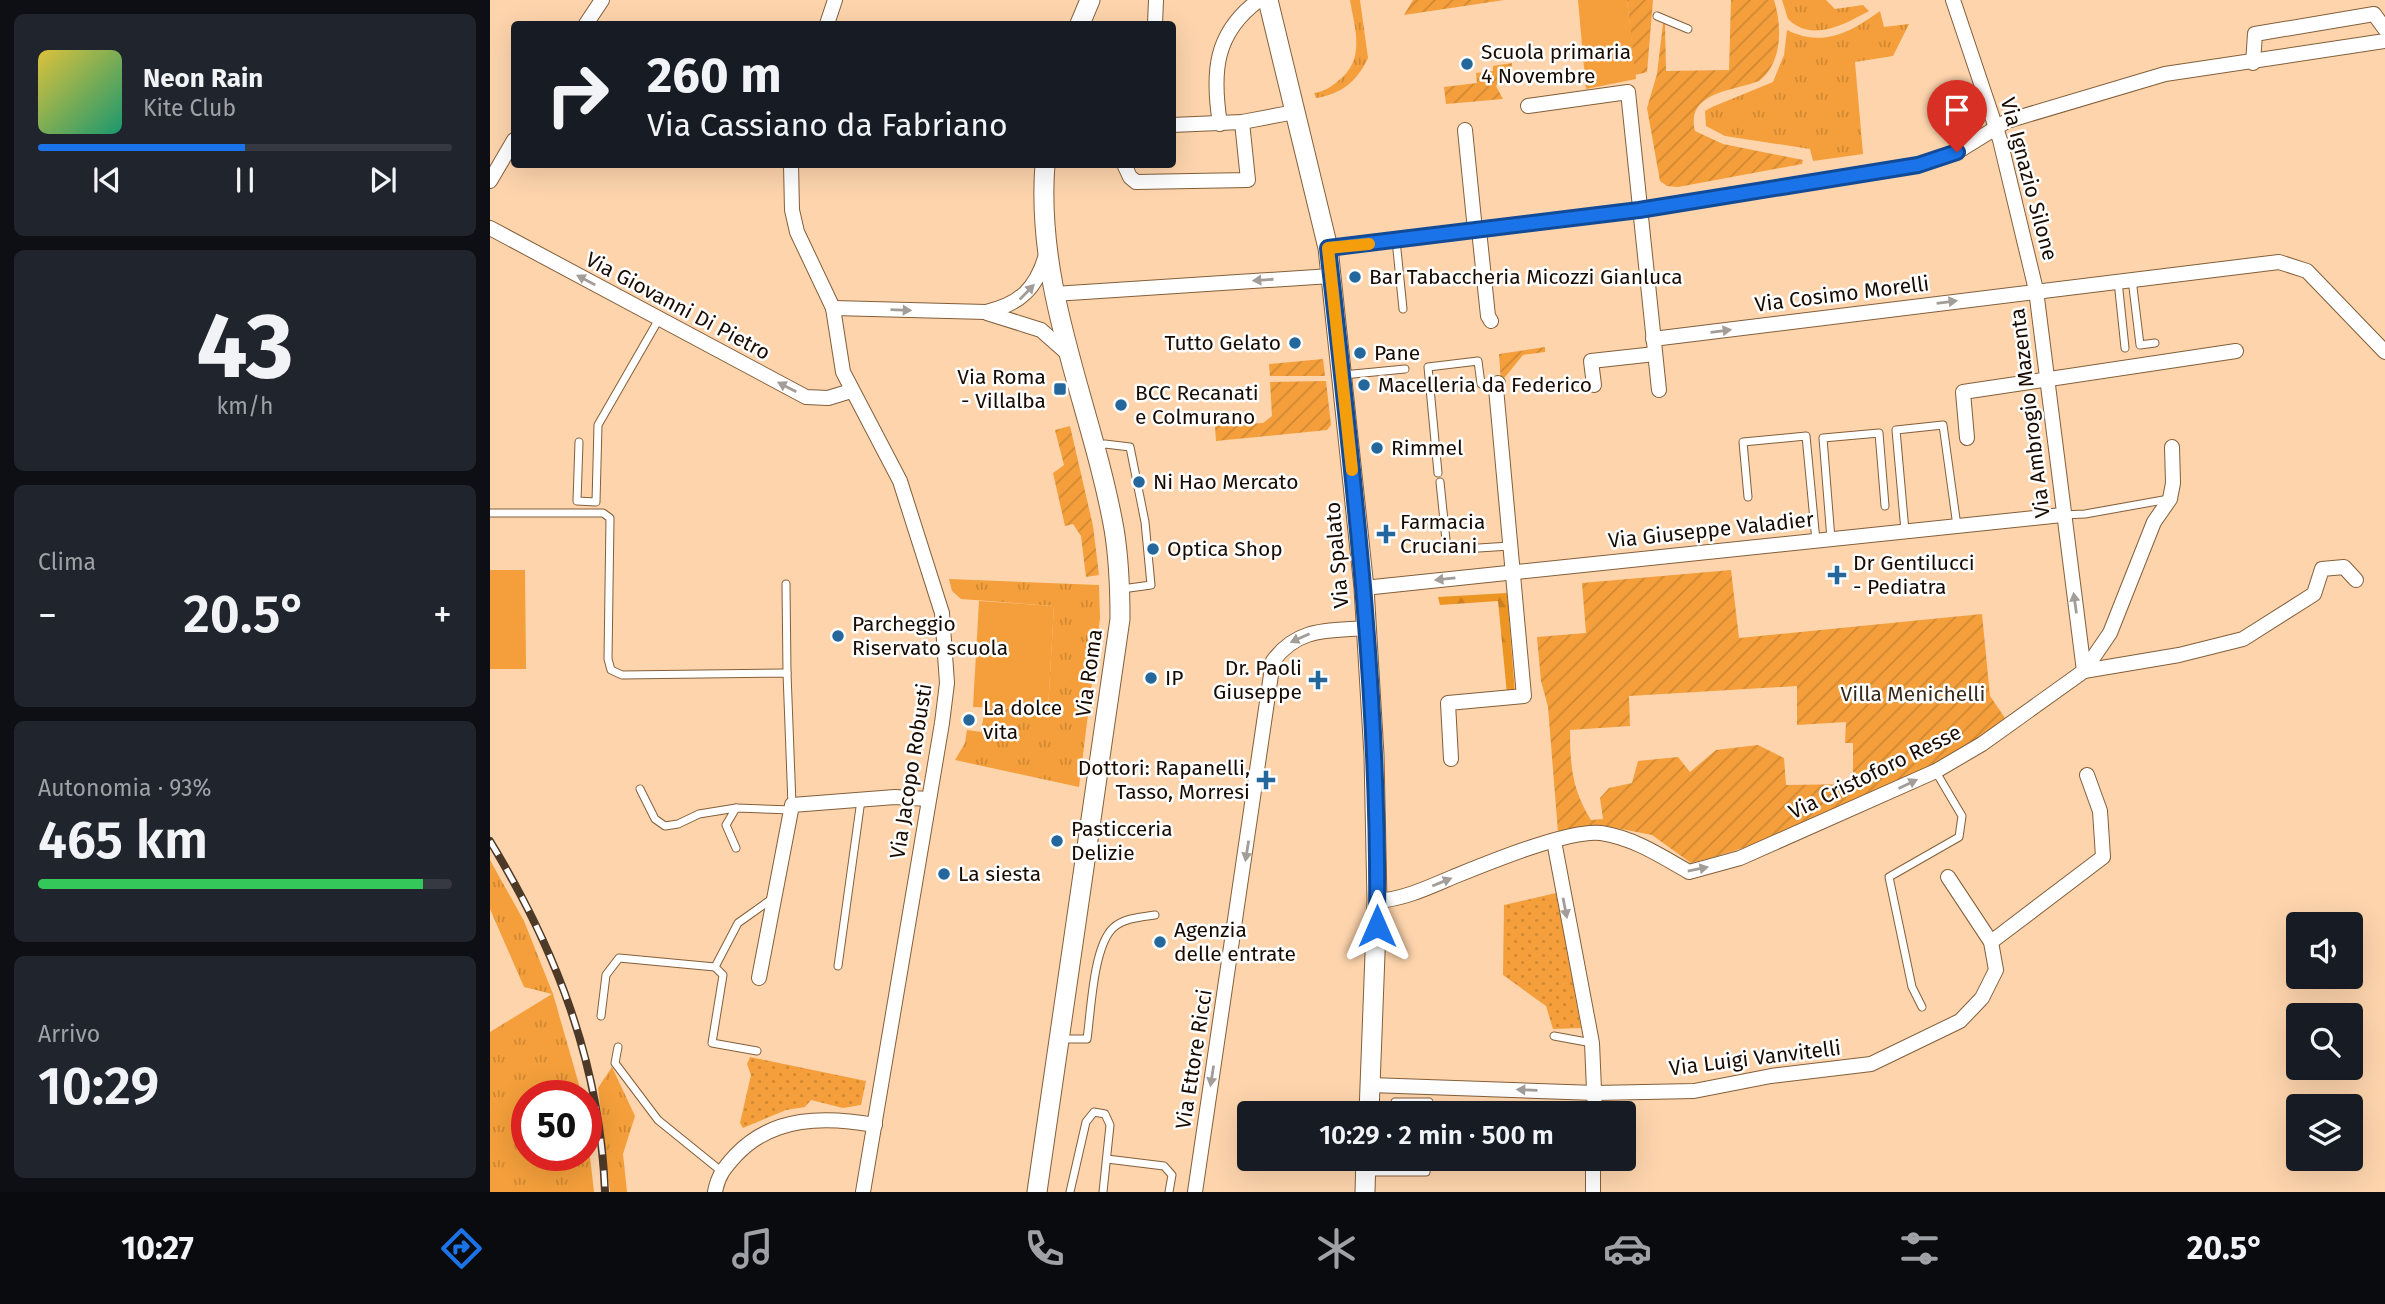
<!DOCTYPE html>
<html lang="it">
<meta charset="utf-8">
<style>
:root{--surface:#171b24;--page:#20242c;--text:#f1f3f6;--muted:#9ea1a6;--line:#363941;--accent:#1a73e8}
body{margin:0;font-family:"Fira Sans",sans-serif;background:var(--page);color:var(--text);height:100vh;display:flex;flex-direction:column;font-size:26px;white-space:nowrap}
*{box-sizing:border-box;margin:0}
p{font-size:23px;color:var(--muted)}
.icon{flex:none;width:38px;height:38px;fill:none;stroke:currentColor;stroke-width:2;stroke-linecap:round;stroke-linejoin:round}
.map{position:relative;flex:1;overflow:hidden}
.drawer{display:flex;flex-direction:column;gap:14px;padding:14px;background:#0d0f14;width:490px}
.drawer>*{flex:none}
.top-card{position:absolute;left:21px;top:21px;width:665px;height:147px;border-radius:7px;box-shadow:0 7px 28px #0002;background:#171b24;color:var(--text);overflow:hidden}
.tools{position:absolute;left:1796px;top:912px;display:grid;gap:14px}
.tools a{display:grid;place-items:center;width:77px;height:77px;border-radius:7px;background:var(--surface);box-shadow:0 7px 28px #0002;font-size:35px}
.speed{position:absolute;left:21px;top:1080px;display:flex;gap:14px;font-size:35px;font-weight:700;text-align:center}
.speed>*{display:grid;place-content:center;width:91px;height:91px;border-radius:50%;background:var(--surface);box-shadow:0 7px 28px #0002;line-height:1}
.speed .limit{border:10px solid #d22;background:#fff;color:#111}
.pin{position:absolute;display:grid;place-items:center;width:60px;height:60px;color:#fff;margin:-72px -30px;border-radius:50% 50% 50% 0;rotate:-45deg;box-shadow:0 0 7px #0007}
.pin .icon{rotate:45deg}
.me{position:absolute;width:77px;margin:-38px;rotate:0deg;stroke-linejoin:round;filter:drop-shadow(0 0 5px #0008)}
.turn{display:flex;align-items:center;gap:24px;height:147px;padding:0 21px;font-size:32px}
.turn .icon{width:91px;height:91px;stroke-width:2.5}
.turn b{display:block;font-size:49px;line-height:60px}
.big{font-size:52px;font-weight:600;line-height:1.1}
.drawer .widget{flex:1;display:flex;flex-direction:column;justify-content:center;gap:10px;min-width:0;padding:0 24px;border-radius:10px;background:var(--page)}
.drawer .dial{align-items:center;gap:0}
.dial b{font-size:91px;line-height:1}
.song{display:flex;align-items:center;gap:21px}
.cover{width:84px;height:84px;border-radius:10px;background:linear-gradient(135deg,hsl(50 70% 55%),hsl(160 70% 35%))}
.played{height:7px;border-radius:4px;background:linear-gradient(90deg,var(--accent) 50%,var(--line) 50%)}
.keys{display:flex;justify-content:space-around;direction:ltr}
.heat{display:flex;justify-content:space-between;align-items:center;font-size:38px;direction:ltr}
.charge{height:10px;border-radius:5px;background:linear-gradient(90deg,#34c759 93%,var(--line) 0)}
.trip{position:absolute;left:747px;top:1101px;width:399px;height:70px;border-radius:7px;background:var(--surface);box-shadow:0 7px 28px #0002;font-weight:600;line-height:70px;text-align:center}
.dock{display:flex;height:112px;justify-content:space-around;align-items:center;background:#090b0e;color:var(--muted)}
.dock .icon{width:49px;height:49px}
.dock .selected{color:var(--accent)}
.dock b{font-size:32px;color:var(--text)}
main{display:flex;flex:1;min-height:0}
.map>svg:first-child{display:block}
.grass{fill:url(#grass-tufts)}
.forest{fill:url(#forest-firs)}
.park{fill:url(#park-dots)}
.garden{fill:url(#garden-furrows);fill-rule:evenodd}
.pitch{fill:#f49f3b}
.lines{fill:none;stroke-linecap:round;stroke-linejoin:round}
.lane-casing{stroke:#835f3a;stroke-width:9}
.street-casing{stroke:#835f3a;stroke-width:16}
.secondary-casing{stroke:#835f3a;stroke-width:21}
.lane{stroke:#fff;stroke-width:7}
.street{stroke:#fff;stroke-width:14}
.secondary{stroke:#fff;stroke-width:19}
.rail-casing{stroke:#4d3928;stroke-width:8}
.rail{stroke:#fdfefd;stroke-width:5;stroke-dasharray:16;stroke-linecap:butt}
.oneway{fill:#a39d99}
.route-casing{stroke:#114b97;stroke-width:18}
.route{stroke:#1a73e8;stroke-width:12}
.slow{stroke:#f59e0b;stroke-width:12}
.poi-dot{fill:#23679c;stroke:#fdfefd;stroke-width:2.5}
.labels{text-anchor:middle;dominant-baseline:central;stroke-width:5;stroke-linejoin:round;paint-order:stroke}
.poi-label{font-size:21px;fill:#190b01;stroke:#fdfefd;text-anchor:start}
.street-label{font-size:21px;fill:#190b01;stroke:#fdfefd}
.park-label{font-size:21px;fill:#3a2918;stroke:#fdfefd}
</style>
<main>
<section class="drawer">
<div class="widget">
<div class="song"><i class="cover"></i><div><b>Neon Rain</b><p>Kite Club</p></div></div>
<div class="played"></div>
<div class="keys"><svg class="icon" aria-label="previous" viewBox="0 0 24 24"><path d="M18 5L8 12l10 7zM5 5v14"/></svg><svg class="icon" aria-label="pause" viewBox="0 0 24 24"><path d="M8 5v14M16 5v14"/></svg><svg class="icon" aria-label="next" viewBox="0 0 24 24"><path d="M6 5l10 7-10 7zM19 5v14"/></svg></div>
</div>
<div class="widget dial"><b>43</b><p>km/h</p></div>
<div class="widget"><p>Clima</p>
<div class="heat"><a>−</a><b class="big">20.5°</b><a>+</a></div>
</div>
<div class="widget"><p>Autonomia · 93%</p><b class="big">465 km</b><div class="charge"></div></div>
<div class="widget"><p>Arrivo</p><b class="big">10:29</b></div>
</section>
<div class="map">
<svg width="1895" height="1192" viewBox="0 0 1895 1192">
<defs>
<pattern id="grass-tufts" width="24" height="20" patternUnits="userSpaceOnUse" patternTransform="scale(1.75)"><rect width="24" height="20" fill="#f49f3b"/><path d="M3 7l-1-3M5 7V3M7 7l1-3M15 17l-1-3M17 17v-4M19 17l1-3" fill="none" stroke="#d18832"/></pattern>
<pattern id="forest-firs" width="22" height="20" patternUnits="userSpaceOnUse" patternTransform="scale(1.75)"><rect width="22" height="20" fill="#ed9523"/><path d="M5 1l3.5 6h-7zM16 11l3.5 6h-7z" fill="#cb7f1e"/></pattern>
<pattern id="park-dots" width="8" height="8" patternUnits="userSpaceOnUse" patternTransform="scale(1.75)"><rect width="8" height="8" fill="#f49f3b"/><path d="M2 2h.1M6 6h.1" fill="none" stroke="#d18832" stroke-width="1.8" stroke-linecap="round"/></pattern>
<pattern id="garden-furrows" width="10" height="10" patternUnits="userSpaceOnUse" patternTransform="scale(1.75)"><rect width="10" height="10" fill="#f49f3b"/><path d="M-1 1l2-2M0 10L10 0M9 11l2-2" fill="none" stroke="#d18832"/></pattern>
</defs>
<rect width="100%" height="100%" fill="#fdd4ac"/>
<g class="grass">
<path d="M860,0h10l8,58c-11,23 -26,36 -52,40l-2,-5c9,-1 17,-6 24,-12 28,-21 17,-51 12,-81z"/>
<path d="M1292,0h44l9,9 28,-4 6,6c-24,13 -57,32 -81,8z"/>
<path d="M1390,11l4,16 25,-3 -16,32 -38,6 8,92 -50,7 -3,-12 -85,-13 -19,-10 -1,-15 7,-4 61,-25 11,-27 3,-25c36,18 64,2 93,-19z"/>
<polygon points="459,579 609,585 610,618 589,787 465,760 475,743 477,730 491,732 495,708 558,709 564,606 471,599 462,591"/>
<polygon points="0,860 34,921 63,994 92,1095 37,1096 37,1155 96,1155 96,1122 104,1192 0,1192 0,1032 62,994 34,987 0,909"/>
<polygon points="122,1067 145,1116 133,1154 137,1192 120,1192 108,1088"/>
</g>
<polygon class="forest" points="1017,593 1025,694 1017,694 1008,601 950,605 948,597"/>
<g class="park">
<polygon points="1066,893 1091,1028 1063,1029 1056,1006 1013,975 1014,905"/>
<polygon points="260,1057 376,1081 371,1105 353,1108 321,1100 315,1107 296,1110 253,1128 250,1123 261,1075 257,1064"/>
</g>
<g class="garden">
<polygon points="923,0 1014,0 914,15"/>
<polygon points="1137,0 1163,0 1157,72 1145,75"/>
<path d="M1241,0h43c8,25 9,63 -15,81 -26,10 -74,11 -64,50l28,13 80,16 -1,4 -124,23 -11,-1 -7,-5 -13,-73 10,-34 6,-50 2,-1 1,48 63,-1z"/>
<polygon points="1022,63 1021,77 1012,77 1006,86 1013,99 956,104 954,87 987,83 986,73 1003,71 1003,66"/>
<polygon points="1055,347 1055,352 1033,355 1011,382 1009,354"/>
<polygon points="833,359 835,376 780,376 779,364"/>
<polygon points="836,381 841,425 837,430 726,441 725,426 773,423 782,416 780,382"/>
<polygon points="580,426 603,526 609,575 596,577 591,536 583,524 575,526 563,473 574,465 565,430"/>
<path d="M1241,570l8,68 243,-24 8,82 15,22c-77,62 -218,121 -314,145l-39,-28 -51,-10 -43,7 -10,-125 -7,-26 -4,-44 49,-4 -4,-50zM1307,686v39l49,-3 -1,21h8v41l-67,1 -2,-27 -26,-13 -42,5 -26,22 -12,-15 -40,4 -6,22 -23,5 -9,10 3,21 -12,1c-19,-30 -21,-55 -21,-90l60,-4 -1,-30z"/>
</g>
<g class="pitch">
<polygon points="1088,0 1137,0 1146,79 1096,89"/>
<polygon points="0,570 35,570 36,669 0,669"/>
<polygon points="489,601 564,606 558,709 483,707"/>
</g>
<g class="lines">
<defs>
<g id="lane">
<polyline points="1167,16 1198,29"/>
<polyline points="906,240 913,309"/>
<polyline points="1642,279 1650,345 1665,343"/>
<polyline points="1628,281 1635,348"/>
<polyline points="853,375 915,369"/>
<polyline points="89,442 87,501 106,502 108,425 169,319"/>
<polyline points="605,446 615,444 640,447 655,522 661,585 632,589"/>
<polyline points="948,473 938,367 988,361 991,384 1006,393"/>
<polyline points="950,482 957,550 1020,546"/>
<polyline points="1258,497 1253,442 1316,436 1326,541"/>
<polyline points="0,513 113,513 120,518 118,659 121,670 132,675 297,673 302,805"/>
<polyline points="1573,515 1595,514 1679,499"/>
<polyline points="1415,531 1406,430 1453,425 1467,526"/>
<polyline points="1341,539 1333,438 1389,433 1395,506"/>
<polyline points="296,584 297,673"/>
<polyline points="150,789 165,819 175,826 188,824 209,814 246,808"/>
<polyline points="246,848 236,825 246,808 302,810"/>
<polyline points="348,966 371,800"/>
<polyline points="225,967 233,975 222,1043 267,1051"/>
<polyline points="1432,1007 1422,987 1399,877 1469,837 1472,816 1446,772"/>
<polyline points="111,1016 116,975 129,958 225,967 248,923 283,898"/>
<polyline points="1064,1036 1102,1043"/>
<path d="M570,1039h27c4,-27 6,-92 26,-111 11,-10 28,-11 42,-13"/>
<polyline points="128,1047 125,1063 168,1120 231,1171"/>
<polyline points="905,1102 939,1102 939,1113"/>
<polyline points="617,1159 674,1166 682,1175 679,1192"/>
<polyline points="876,1172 936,1172 937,1158"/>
<polyline points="580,1192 596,1122 604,1112 615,1114 620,1125 613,1192"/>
</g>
<g id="street">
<polyline points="1463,0 1510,140 1546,290 1594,671"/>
<polyline points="96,24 112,0"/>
<polyline points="337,24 345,0"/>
<polyline points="665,24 666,0"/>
<polyline points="1763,63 1765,34 1884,14 1895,29"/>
<polyline points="1038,106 1138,92 1169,390"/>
<path d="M730,124c-8,-51 -6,-91 39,-124"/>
<polyline points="682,125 752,122 805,112"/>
<polyline points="975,130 985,230"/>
<polyline points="301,164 302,210 307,232 343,308 353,372 410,481 452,613 457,683 452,723 373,1192"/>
<polyline points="634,164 640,177 646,182 758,180 752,122"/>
<polyline points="0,181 24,140"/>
<polyline points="0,228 316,397 338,398 361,391"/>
<polyline points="989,230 998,316 1001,321"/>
<polyline points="838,248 1149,210 1428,165 1467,152 1517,121 1675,74 1895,41"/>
<polyline points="564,294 841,276"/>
<path d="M343,308l153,4c34,-8 50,-23 60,-57"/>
<polyline points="497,313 551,330 577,353"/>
<polyline points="1163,339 1789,262 1817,271 1895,352"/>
<polyline points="1104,385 1101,361 1165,354"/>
<polyline points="1477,438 1473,392 1746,351"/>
<polyline points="874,588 1572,515"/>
<polyline points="1594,671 1620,633 1664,522 1680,499 1683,483 1682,447"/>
<polyline points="961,759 958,703 1034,696 1006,388 1008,383"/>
<polyline points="1064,841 1102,1043 1105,1113"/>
<path d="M887,901c27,-2 50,-13 76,-24 32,-13 116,-48 148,-44 33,5 60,23 88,39l51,-14 196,-87 46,-27 102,-73 95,-16 64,-16 71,-45 8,-25 22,-2 12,13"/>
<polyline points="1501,942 1613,857 1610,811 1597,775"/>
<polyline points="269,978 302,805 405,797 438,799"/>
<polyline points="880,1085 1105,1093 1204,1091 1281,1076 1381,1064 1470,1021 1492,998 1506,970 1501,942 1458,877"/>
<path d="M225,1192c3,-17 10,-25 21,-37 37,-39 89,-39 139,-30"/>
<path d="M705,1192l78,-531c25,-34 55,-30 93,-33"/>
<polyline points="1103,1192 1103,1158"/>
</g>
<g id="secondary">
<polyline points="778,0 838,248 874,588 884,755 887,901 879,1113"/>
<polyline points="590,24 600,0"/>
<path d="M547,1192l83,-573c0,-30 -1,-60 -6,-90 -22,-123 -79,-237 -69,-365"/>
<polyline points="875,1192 876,1158"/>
</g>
</defs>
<use href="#lane" class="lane-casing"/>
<use href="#street" class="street-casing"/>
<use href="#secondary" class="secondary-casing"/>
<use href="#lane" class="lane"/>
<use href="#street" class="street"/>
<use href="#secondary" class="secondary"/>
<defs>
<path id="rail" d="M0,841c66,109 110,222 115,351"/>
</defs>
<use href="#rail" class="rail-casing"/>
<use href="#rail" class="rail"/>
</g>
<defs><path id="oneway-solid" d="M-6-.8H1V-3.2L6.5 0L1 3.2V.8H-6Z" transform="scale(1.75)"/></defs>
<g class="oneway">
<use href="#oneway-solid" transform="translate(96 280) rotate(-152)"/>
<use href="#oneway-solid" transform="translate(773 280) rotate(176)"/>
<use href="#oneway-solid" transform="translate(537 292) rotate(-46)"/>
<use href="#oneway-solid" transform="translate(1457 302) rotate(-7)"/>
<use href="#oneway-solid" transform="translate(411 310) rotate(2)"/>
<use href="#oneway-solid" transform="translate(1231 331) rotate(-7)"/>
<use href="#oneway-solid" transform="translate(297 387) rotate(-153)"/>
<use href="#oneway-solid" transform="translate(955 579) rotate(174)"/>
<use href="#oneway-solid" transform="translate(1585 603) rotate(-98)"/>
<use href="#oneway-solid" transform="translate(810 638) rotate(156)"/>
<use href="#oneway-solid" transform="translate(1418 784) rotate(-26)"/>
<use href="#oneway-solid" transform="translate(757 851) rotate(99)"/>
<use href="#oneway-solid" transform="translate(1208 869) rotate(-11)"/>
<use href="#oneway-solid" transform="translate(952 882) rotate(-22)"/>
<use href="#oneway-solid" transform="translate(1075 908) rotate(79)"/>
<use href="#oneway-solid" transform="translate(722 1076) rotate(99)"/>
<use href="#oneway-solid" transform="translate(1037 1090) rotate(-178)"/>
</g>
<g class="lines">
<defs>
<path id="route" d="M887,926c3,-227 -24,-453 -49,-678l311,-38 279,-45 39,-13"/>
</defs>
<use href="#route" class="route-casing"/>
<use href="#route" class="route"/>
<polyline class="slow" points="862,470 838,248 879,244"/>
</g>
<g class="poi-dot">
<circle cx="977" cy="64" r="7"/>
<circle cx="865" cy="277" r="7"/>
<circle cx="805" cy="343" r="7"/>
<circle cx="870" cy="353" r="7"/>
<circle cx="874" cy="385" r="7"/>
<rect x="563" y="382" width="14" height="14" rx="3.5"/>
<circle cx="631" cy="405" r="7"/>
<circle cx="887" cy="448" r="7"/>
<circle cx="649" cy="482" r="7"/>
<path d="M892.5 523.5h7v7h7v7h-7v7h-7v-7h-7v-7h7z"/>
<circle cx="663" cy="549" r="7"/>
<path d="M1343.5 564.5h7v7h7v7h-7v7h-7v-7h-7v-7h7z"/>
<circle cx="348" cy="636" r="7"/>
<circle cx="661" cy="678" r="7"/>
<path d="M824.5 669.5h7v7h7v7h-7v7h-7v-7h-7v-7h7z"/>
<circle cx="479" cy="720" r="7"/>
<path d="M772.5 769.5h7v7h7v7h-7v7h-7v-7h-7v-7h7z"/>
<circle cx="567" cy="841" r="7"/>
<circle cx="454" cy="874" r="7"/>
<circle cx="670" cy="942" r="7"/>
</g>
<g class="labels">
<g class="poi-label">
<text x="991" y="52">Scuola primaria<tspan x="991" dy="24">4 Novembre</tspan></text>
<text x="879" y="277">Bar Tabaccheria Micozzi Gianluca</text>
<text x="791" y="343" text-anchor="end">Tutto Gelato</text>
<text x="884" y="353">Pane</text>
<text x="556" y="377" text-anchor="end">Via Roma<tspan x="556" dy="24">- Villalba</tspan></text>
<text x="888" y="385">Macelleria da Federico</text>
<text x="645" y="393">BCC Recanati<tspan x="645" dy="24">e Colmurano</tspan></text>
<text x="901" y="448">Rimmel</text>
<text x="663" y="482">Ni Hao Mercato</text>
<text x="910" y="522">Farmacia<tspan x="910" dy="24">Cruciani</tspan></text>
<text x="677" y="549">Optica Shop</text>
<text x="1363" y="563">Dr Gentilucci<tspan x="1363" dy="24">- Pediatra</tspan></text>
<text x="362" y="624">Parcheggio<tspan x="362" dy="24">Riservato scuola</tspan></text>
<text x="812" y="668" text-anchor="end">Dr. Paoli<tspan x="812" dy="24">Giuseppe</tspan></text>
<text x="675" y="678">IP</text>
<text x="493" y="708">La dolce<tspan x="493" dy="24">vita</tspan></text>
<text x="760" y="768" text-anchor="end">Dottori: Rapanelli,<tspan x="760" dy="24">Tasso, Morresi</tspan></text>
<text x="581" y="829">Pasticceria<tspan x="581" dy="24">Delizie</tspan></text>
<text x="468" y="874">La siesta</text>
<text x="684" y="930">Agenzia<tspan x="684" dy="24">delle entrate</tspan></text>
</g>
<g class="street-label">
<text transform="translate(1539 179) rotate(75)">Via Ignazio Silone</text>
<text transform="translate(1352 294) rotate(-7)">Via Cosimo Morelli</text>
<text transform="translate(188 306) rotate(28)">Via Giovanni Di Pietro</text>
<text transform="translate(1540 413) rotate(-97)">Via Ambrogio Mazenta</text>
<text transform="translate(1221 530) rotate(-6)">Via Giuseppe Valadier</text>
<text transform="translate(847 555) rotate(-95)">Via Spalato</text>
<text transform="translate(599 673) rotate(-82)">Via Roma</text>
<text transform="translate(421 771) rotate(-81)">Via Jacopo Robusti</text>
<text transform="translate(1385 772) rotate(-26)">Via Cristoforo Resse</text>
<text transform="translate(1265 1058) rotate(-7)">Via Luigi Vanvitelli</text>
<text transform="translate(704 1059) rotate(-81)">Via Ettore Ricci</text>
</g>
<g class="park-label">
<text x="1423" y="694">Villa Menichelli</text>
</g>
</g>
</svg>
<div class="tools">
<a><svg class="icon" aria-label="sound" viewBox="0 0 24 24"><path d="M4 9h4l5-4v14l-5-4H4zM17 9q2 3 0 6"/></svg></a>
<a><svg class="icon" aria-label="search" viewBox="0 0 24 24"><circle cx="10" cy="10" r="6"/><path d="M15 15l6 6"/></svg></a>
<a><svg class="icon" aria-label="layers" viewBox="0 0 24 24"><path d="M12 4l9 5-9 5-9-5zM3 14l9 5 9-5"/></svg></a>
</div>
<div class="speed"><div class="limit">50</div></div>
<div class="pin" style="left:1467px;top:152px;background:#d93025"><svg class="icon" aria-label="arrive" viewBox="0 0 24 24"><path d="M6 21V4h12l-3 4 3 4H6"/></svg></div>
<svg class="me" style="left:887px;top:926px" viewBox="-20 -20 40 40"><path d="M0-17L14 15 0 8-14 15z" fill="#1a73e8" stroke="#fff" stroke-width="4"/></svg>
<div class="trip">10:29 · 2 min · 500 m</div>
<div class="top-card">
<div class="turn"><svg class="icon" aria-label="right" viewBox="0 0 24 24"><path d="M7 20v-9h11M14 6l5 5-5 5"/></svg><div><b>260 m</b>Via Cassiano da Fabriano</div></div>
</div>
</div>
</main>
<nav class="dock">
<b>10:27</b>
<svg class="icon selected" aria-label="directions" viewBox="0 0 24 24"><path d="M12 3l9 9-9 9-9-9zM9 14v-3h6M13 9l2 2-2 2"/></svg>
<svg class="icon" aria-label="music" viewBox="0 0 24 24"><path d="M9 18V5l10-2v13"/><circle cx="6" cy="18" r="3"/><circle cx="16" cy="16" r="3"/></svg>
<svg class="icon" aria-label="phone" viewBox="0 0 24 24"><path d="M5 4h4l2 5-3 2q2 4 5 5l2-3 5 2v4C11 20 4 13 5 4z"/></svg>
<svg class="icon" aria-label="climate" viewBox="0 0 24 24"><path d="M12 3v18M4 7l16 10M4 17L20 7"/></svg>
<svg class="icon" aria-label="car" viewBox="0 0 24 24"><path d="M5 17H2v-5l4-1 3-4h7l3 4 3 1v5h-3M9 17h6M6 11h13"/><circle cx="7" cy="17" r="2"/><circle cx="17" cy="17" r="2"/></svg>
<svg class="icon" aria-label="filters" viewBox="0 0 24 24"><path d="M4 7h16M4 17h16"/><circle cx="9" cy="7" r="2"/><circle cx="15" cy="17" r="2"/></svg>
<b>20.5°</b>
</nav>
